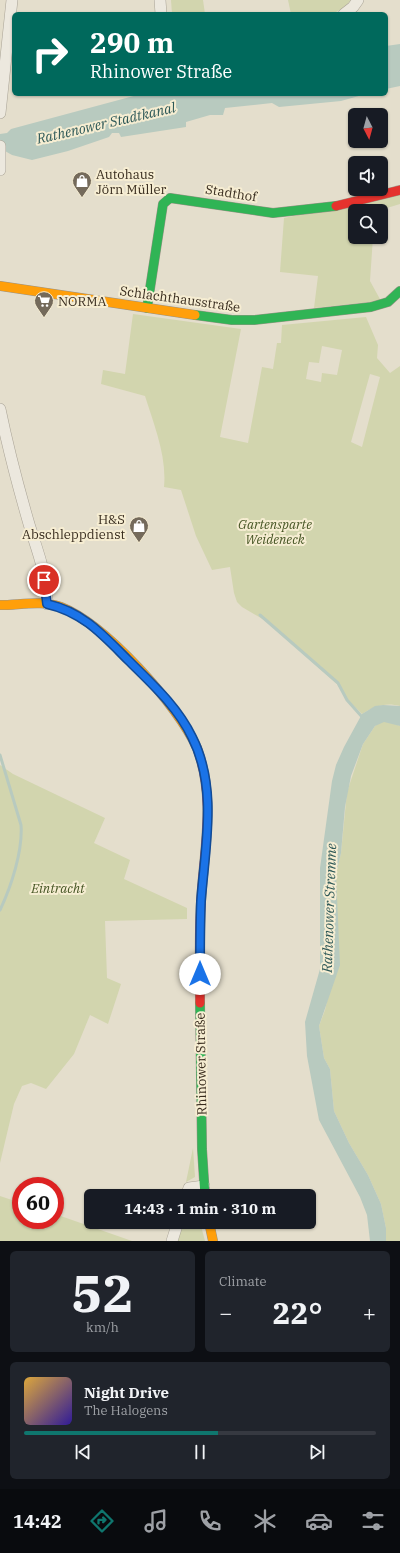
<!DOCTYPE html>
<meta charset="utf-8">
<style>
:root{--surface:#171b24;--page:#20242c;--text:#f1f3f6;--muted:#9ea1a6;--line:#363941;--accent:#0f766e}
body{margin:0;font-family:"IBM Plex Serif",serif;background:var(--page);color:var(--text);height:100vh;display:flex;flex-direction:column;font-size:15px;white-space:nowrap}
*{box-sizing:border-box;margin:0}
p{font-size:13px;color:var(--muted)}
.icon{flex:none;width:22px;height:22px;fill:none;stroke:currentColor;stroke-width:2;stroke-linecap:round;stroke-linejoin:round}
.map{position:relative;height:1241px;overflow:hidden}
.details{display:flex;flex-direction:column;gap:10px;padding:10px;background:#0d0f14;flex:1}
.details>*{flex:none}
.top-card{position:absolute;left:12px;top:12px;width:376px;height:84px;border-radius:6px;box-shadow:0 1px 3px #0004;background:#00695c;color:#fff;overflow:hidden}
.needle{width:26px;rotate:174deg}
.controls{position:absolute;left:348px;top:108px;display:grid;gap:8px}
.controls a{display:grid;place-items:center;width:40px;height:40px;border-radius:6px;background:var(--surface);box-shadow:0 1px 3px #0004;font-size:20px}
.speed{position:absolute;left:12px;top:1177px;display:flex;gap:8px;font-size:20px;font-weight:700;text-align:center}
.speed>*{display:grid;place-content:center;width:52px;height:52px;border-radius:50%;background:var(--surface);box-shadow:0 1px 3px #0004;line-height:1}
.speed .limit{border:6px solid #d22;background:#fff;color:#111}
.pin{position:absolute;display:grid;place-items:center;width:34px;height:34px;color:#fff;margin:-17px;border:2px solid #fff;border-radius:50%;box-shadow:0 1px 4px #0007}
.me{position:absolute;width:44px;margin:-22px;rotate:0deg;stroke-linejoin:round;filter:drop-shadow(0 0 3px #0008)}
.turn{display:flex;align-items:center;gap:14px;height:84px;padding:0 12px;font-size:18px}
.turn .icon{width:52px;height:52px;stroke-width:2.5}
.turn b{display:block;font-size:28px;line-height:34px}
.big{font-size:30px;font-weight:800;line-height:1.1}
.details .widget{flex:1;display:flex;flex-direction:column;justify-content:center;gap:6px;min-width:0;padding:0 14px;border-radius:6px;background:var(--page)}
.details .dial{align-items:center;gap:0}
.dial b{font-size:52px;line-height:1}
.song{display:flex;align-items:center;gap:12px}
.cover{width:48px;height:48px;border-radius:6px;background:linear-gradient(135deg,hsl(40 70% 55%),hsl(250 70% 35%))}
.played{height:4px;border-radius:2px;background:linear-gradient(90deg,var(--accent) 55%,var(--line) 55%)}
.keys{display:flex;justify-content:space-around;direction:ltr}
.heat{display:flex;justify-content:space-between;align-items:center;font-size:22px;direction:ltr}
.details .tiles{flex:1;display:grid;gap:10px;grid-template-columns:1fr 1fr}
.widget:last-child{grid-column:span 2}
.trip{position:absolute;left:84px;top:1189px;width:232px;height:40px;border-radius:6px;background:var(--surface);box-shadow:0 1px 3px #0004;font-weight:800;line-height:40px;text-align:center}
.tab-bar{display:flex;height:64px;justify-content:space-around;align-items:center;background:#090b0e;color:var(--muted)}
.tab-bar .icon{width:28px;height:28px}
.tab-bar .selected{color:var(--accent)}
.tab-bar b{font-size:18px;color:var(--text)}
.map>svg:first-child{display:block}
.green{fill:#d2d5ae;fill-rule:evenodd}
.water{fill:#b8cabf}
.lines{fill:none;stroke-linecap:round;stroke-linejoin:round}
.stream{stroke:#b8cabf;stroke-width:3}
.street-casing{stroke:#a9a396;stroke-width:12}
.fast-casing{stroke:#999286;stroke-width:10}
.slow-casing{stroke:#999286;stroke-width:10}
.jam-casing{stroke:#999286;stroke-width:10}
.street{stroke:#ece8de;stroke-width:11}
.fast{stroke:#30b455;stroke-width:9}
.slow{stroke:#ff9f0a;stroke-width:9}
.jam{stroke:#e5322d;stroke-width:9}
.route-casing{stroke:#114b97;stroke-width:10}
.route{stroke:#1a73e8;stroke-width:7}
.labels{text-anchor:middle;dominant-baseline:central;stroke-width:4;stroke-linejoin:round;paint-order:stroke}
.poi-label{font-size:13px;fill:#382c1e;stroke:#f6edd2;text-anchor:start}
.street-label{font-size:13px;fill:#382c1e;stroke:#f6edd2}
.park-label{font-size:13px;font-style:italic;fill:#465524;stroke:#f6edd2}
.water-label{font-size:14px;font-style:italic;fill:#2d5857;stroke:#f6edd2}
</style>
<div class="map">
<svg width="400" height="1241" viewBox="0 0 400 1241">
<rect width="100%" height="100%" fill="#e4decc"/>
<g class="green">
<polygon points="171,0 203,0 205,14 172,14"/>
<path d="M288,0h63c-16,21 -37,14 -60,14z"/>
<polygon points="400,193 400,204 377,211 355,211 355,237 373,237 370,281 381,301 314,308 318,276 280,272 284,218"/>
<path d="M133,314l108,15 -21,108 28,6 14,-76 11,2 4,-26h4l1,-18 84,-8 12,28 -1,13 13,15 10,-7v340c-14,-4 -26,0 -38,8l-15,-15 -10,-15 -71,-63 -24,-14 -5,-5 -3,-9 -4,-26 -18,3 -16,-34 -15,-46 -17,-3c3,-31 -10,-62 -19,-91l-44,-12 2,-14 22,4zM322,346l20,4 -5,25 -15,-2 -1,9 -15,-3 3,-17 10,1zM370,374l10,3 -18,70 -11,-5z"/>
<polygon points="381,722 390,722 400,726 400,1241 386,1241 386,1228 381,1204 368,1175 349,1143 334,1111 330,1069 324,1058 319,1026 325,1010 339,949 336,908 336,874 341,853 347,792 363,744 375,726"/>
<polygon points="0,765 13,774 105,818 94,843 130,860 124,879 187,908 187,919 105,921 107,978 121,984 108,1024 90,1015 74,1054 46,1089 31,1083 22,1086 14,1104 0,1163"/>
<polygon points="193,1148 195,1177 186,1182"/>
<polygon points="0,1196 21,1203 21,1220 55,1220 55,1214 132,1241 0,1241"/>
<polygon points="182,1222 200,1222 205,1241 176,1241"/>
</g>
<g class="water">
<polygon points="400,44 400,86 386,89 386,46"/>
<polygon points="141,94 366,94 341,101 279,107 272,103 225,108 223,115 210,115 186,122 186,127 121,137 119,133 112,133 109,137 68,151 32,160 12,155 5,151 0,152 0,134 7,133 11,129"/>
<polygon points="383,705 400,706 400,726 384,722 375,726 363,744 351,776 345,807 341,853 336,874 340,965 319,1026 324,1058 330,1069 334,1111 349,1143 368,1175 381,1204 386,1228 386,1241 370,1241 367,1215 360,1197 319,1120 307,1056 305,1022 320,969 320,868 332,781 336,765 344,747 362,714 375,706"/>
</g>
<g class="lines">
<g class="stream">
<polyline points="260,615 338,683 347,700 363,718"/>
<path d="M0,755l21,70c2,26 -10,62 -21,85"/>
</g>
<defs>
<g id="street">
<polyline points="160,0 161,14"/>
<polyline points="344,14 353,7 358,0"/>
<polyline points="0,113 12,0"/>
<polyline points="0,146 0,170"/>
<path d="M0,409c8,39 18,77 29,115 8,26 19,53 18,80"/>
<polyline points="186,1196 189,1188 204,1186"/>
<polyline points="172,1241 178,1222"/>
</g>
<g id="fast">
<polyline points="147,308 163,204 170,198 273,213 336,206"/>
<polyline points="195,315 232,320 254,320 371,307 388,302 400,291"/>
<polyline points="200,1003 202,1149 205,1196"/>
</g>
<g id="slow">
<polyline points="0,286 195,315"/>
<path d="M0,605c20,0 42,-5 61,2 44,17 117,98 136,141"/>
<polyline points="209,1222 213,1241"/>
</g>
<g id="jam">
<polyline points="336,206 400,190"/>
<path d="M197,748c19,51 7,101 4,154 -2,34 -1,68 -1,101"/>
</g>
</defs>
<use href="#street" class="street-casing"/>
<use href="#fast" class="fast-casing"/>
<use href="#slow" class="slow-casing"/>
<use href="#jam" class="jam-casing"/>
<use href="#street" class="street"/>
<use href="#fast" class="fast"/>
<use href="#slow" class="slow"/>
<use href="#jam" class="jam"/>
</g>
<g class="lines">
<defs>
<path id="route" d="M44,580l3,24c36,8 56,31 81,56 24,24 49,46 64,77 26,51 13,110 9,164 -1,24 -1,49 -1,73"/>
</defs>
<use href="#route" class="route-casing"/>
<use href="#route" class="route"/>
</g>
<defs>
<symbol id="shop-pin" viewBox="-11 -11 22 30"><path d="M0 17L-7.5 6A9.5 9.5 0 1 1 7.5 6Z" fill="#746a5b" stroke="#f6edd2"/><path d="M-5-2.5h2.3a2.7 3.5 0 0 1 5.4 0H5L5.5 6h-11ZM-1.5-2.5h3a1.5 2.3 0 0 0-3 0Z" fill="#fff"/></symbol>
<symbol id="supermarket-pin" viewBox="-11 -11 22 30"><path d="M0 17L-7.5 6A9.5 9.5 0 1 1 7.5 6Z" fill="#746a5b" stroke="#f6edd2"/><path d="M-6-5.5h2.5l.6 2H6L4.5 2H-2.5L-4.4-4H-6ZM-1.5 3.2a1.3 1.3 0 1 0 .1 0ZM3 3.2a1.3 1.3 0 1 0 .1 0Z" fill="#fff"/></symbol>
</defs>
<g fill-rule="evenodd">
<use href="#shop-pin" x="71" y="170" width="22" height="30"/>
<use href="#supermarket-pin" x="33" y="290" width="22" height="30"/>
<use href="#shop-pin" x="128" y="515" width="22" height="30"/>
</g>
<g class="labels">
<g class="poi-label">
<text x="96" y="174">Autohaus<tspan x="96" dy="15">Jörn Müller</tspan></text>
<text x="58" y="301">NORMA</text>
<text x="125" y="519" text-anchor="end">H&amp;S<tspan x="125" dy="15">Abschleppdienst</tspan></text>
</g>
<g class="street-label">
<text transform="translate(231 193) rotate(9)">Stadthof</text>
<text transform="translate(180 299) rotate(8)">Schlachthausstraße</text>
<text transform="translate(201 1064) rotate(-91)">Rhinower Straße</text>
</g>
<g class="park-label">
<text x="275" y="524">Gartensparte<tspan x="275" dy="15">Weideneck</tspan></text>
<text x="58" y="888">Eintracht</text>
</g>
<g class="water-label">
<text transform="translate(106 123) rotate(-13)">Rathenower Stadtkanal</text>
<text transform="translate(329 908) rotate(-88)">Rathenower Stremme</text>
</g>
</g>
</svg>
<div class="controls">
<a><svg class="needle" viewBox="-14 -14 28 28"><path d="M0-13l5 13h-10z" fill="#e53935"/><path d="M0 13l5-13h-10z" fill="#9ea1a6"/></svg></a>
<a><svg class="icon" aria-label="sound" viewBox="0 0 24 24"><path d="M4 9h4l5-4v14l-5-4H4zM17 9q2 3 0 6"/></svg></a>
<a><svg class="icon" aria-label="search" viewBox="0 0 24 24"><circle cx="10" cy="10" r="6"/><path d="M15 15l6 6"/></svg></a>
</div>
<div class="speed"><div class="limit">60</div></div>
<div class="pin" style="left:44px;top:580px;background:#d93025"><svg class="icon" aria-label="arrive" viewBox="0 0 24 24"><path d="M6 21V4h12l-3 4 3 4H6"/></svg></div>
<svg class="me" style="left:200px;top:974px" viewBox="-20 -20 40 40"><circle r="19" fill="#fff"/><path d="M0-13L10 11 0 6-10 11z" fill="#1a73e8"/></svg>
<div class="trip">14:43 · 1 min · 310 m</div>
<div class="top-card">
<div class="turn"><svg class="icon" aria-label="right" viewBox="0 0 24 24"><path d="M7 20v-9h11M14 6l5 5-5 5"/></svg><div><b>290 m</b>Rhinower Straße</div></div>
</div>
</div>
<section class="details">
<div class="tiles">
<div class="widget dial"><b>52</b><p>km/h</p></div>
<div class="widget"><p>Climate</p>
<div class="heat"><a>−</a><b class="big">22°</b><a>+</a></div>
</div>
<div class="widget">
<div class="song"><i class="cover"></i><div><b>Night Drive</b><p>The Halogens</p></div></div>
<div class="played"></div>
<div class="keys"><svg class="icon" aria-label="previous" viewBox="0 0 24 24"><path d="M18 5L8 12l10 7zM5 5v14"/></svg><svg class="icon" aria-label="pause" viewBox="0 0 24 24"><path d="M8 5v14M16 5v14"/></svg><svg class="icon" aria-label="next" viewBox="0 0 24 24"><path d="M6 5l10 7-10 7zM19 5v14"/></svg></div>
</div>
</div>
</section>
<nav class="tab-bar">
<b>14:42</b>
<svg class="icon selected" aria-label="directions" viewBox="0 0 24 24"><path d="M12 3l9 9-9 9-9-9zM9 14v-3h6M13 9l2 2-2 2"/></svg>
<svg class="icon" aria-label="music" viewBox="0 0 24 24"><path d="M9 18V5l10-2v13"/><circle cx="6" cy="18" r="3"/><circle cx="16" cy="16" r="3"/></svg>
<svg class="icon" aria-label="phone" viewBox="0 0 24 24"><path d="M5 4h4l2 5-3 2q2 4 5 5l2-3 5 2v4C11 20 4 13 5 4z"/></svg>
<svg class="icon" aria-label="climate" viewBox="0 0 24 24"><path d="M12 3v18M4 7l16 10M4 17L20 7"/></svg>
<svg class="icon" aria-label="car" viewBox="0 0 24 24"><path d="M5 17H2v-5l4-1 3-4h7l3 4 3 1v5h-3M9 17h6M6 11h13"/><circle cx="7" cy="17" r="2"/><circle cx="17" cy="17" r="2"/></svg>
<svg class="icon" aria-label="filters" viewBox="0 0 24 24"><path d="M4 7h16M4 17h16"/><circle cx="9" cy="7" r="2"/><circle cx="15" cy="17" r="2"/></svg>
</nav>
